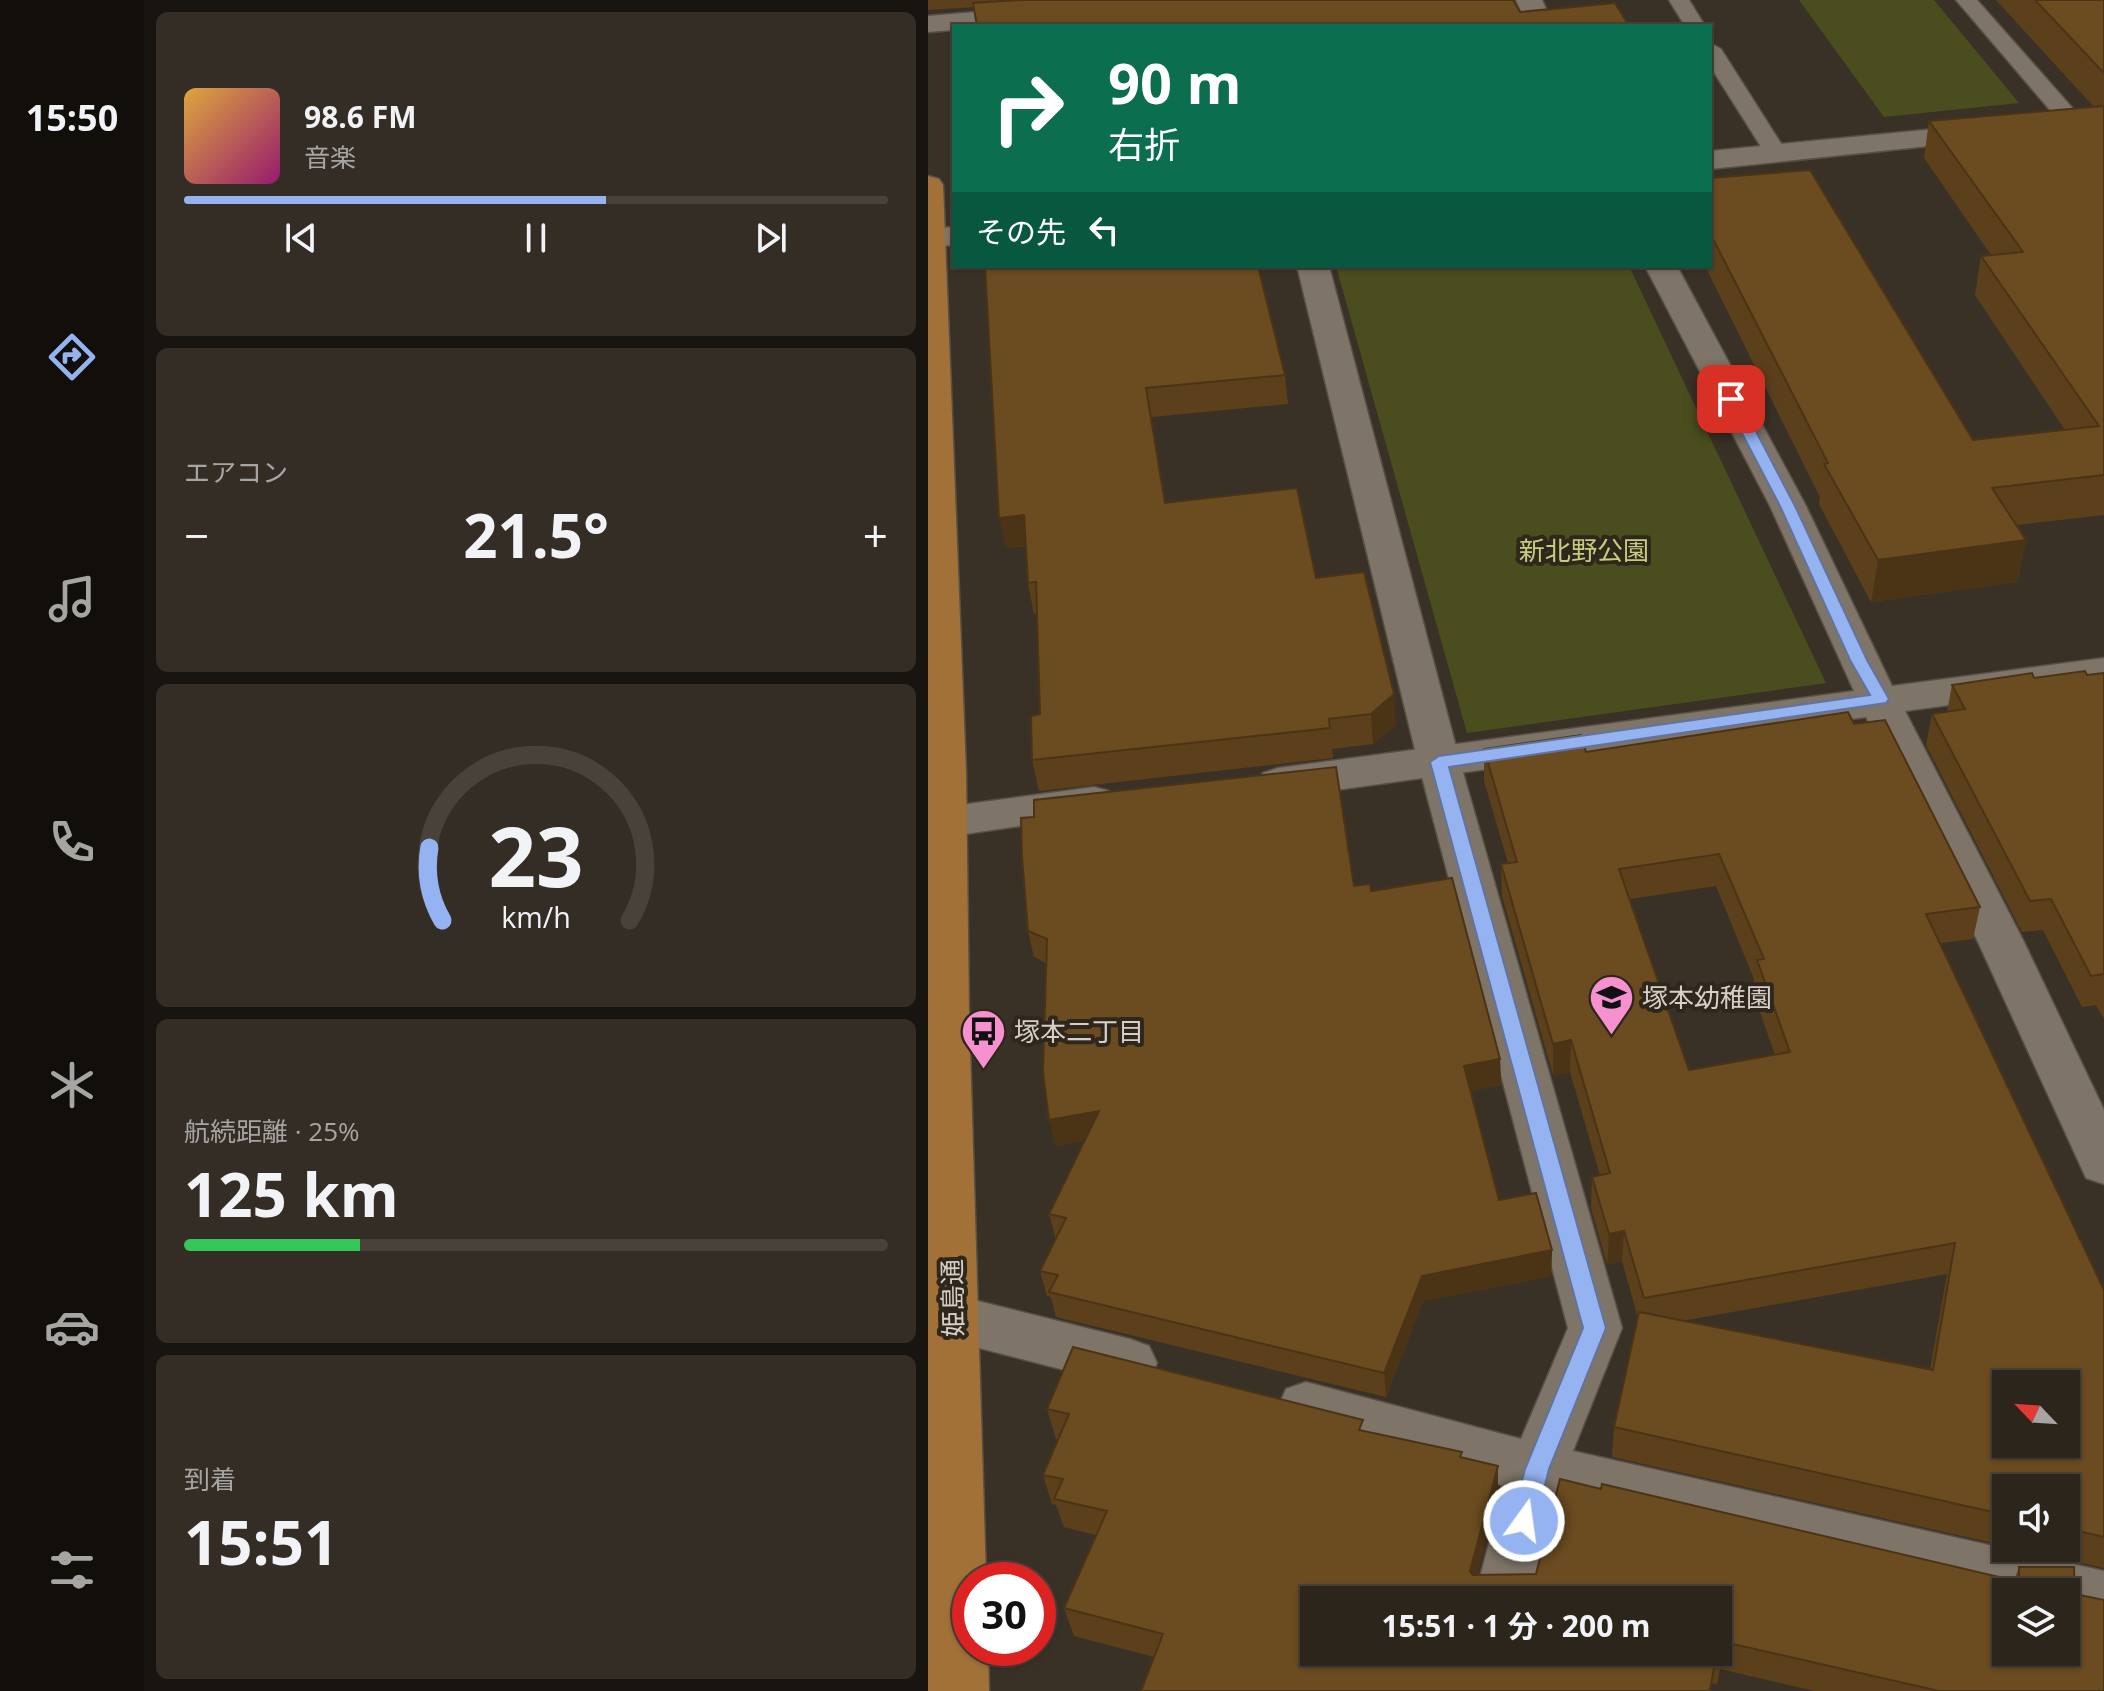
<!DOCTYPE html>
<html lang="ja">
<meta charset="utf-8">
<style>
:root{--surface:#2c251c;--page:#342d25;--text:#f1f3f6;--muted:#a6a5a3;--line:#48423b;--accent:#95b2f1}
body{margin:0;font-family:"Open Sans","Noto Sans JP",sans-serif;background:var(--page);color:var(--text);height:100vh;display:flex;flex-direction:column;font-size:30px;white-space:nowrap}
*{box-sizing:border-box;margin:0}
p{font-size:26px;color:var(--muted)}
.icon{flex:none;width:44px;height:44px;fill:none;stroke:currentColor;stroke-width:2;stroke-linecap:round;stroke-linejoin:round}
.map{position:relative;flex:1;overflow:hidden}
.details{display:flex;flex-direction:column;gap:12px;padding:12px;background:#18140f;width:784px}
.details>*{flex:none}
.banner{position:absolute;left:24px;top:24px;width:760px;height:244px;border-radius:0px;box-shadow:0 2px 6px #0004,0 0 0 2px var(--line);background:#0b6e4f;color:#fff;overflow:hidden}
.needle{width:52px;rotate:295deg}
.tools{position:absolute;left:1064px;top:1370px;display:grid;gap:16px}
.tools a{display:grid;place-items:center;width:88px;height:88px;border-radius:0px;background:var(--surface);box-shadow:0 2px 6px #0004,0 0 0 2px var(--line);font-size:40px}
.speed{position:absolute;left:24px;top:1562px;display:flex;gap:16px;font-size:40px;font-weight:700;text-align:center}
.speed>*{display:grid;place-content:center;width:104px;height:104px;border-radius:50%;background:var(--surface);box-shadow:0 2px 6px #0004,0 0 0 2px var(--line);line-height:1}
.speed .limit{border:12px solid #d22;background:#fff;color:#111}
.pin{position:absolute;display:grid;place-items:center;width:68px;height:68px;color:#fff;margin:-34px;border-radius:16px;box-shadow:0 4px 12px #0006}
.me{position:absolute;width:88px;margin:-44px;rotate:14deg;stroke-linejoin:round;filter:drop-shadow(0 0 6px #0008)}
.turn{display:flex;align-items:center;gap:28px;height:168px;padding:0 24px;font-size:36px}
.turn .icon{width:104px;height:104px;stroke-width:2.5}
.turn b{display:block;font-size:56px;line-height:68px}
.then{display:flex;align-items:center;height:76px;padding:0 24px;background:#0003;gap:16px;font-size:30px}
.big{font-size:60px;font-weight:700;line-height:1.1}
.details .tile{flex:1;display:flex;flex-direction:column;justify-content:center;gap:12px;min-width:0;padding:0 28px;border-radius:12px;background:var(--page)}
.details .dial{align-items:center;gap:0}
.dial svg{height:208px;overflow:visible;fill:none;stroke:var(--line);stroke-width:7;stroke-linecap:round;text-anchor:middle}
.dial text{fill:var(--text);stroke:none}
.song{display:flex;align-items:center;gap:24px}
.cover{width:96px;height:96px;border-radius:12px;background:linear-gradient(135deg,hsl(40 70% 55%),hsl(320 70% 35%))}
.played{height:8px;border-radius:4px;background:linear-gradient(90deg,var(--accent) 60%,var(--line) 60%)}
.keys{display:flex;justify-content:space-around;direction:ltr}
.heat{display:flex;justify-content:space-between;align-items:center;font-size:44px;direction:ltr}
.charge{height:12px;border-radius:6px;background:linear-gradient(90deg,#34c759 25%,var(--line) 0)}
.trip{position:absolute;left:372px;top:1586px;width:432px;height:80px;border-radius:0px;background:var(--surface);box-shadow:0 2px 6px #0004,0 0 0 2px var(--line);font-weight:700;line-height:80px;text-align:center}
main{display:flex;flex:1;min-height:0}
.menu{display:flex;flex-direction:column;width:144px;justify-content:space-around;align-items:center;background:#120f0b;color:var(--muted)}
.menu .icon{width:56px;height:56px}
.menu .current{color:var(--accent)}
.menu b{font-size:36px;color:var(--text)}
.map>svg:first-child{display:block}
.green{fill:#4a4e1e}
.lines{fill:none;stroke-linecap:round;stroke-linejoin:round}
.service-casing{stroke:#575046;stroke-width:3}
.minor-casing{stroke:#575046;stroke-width:3}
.tertiary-casing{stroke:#575046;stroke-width:3}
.primary-casing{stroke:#575046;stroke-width:3}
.service{fill:#7e7467;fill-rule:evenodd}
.minor{fill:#7e7467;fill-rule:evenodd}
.tertiary{fill:#7e7467;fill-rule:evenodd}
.primary{fill:#a17138;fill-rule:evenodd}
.wall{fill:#5c401c;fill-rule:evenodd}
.shaded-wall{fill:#4b3416}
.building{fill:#6b4b20;stroke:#4b3416;stroke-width:2;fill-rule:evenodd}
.route{fill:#95b2f1;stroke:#61749d;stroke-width:2}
.labels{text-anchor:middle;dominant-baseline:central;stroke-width:8;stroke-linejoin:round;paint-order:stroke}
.park-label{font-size:26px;fill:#c5ce7e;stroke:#2f271c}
.poi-label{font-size:26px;fill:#d6d0c9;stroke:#2f271c;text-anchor:start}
.street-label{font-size:26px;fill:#d6d0c9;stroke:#2f271c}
</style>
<main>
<nav class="menu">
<b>15:50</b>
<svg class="icon current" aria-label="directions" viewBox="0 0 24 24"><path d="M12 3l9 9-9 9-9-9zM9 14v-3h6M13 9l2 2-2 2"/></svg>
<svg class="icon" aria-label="music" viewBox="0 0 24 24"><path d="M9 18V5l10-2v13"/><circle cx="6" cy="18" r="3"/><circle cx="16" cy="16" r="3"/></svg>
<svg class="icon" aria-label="phone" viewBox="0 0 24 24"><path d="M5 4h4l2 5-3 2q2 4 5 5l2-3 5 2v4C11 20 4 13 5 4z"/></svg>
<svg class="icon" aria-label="climate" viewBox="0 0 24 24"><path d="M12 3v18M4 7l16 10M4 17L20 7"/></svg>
<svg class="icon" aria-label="car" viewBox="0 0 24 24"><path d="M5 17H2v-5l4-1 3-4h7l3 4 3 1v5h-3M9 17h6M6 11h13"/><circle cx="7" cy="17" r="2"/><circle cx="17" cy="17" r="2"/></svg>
<svg class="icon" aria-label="filters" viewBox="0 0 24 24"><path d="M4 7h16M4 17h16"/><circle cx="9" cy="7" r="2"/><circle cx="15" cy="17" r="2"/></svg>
</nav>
<section class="details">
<div class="tile">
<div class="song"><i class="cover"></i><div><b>98.6 FM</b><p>音楽</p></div></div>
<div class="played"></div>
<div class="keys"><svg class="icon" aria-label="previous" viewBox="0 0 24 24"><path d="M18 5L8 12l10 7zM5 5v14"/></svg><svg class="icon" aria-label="pause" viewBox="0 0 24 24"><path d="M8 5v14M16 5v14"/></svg><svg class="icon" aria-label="next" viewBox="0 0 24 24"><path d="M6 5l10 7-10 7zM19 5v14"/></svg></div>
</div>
<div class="tile"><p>エアコン</p>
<div class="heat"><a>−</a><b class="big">21.5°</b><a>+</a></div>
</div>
<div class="tile dial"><svg viewBox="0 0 100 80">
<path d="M14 69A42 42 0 1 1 86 69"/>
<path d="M14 69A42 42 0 0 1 9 41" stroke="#95b2f1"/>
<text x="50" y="56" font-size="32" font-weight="700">23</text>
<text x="50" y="72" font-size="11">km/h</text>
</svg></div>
<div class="tile"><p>航続距離 · 25%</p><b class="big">125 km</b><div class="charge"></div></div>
<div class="tile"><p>到着</p><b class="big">15:51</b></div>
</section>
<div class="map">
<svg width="1176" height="1691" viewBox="0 0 1176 1691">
<rect width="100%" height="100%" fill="#3a3126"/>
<g class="green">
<polygon points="871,0 1006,0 1091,103 956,117"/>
<polygon points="408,266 701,266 898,683 539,733"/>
</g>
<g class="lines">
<defs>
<g id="service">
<polygon points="741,0 761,0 777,26 757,26"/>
<polygon points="1028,0 1049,0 1155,120 1158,125 1155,130 1139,130"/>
<polygon points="782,43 793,49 859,153 856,158 840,158 837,153 782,66"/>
</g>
<g id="minor">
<polygon points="109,7 118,9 122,15 118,21 72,26 26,26 26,30 0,32 0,16"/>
<polygon points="369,266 401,266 532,762 694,1328 645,1451 1176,1571 1176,1629 1138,1620 1138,1592 1078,1592 1078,1606 630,1500 606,1600 546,1600 576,1486 358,1425 350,1407 358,1389 378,1382 593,1439 640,1328 490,762"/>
<polygon points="0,1285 30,1296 202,1339 221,1346 229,1363 221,1380 202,1387 24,1341 0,1332"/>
<polygon points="532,1652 592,1652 583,1691 521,1691"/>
</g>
<g id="tertiary">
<polygon points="588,0 614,0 626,26 600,26"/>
<polygon points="1058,124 1068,127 1073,133 1068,139 782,169 782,151"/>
<polygon points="26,227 26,245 0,247 0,229"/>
<polygon points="717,266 749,266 878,506 964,686 1176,658 1176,684 977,711 1096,942 1176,1110 1176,1184 1158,1178 1050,942 938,717 350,798 335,793 329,783 335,773 350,768 926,691 842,506"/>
<polygon points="166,787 181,791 188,802 181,813 17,837 0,830 2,811 17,807"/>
</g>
<polygon id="primary" points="0,176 11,179 15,185 38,772 41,1015 58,1580 42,1580 42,1648 60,1648 61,1691 0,1691"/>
</defs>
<use href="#service" class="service-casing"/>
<use href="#minor" class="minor-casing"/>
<use href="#tertiary" class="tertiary-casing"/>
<use href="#primary" class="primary-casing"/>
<use href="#service" class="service"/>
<use href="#minor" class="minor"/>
<use href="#tertiary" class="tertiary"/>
<use href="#primary" class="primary"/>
</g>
<g class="wall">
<polygon points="0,0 585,0 592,12 701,26 46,7 0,10"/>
<polygon points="1068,0 1176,0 1176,515 1088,525 1098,540 1089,582 943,602 891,504 892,497 777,266 782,266 782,178 1045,440 1137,430 1047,295 1053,256 1063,255 996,158 1001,121 1166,107"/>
<polygon points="57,266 357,375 360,404 223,417 237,503 388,578 468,724 445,744 404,749 405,758 111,791 104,760 112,714 109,613 106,614 100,583 98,546 78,548"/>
<polygon points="1176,673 1176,1019 1168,1005 1154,1007 1115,930 1094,932 998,745 1004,714 1019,712 1024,685 1106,678 1159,675"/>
<path d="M926,724l126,183 -7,32 -33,4 164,347v278l-88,-20h50v-60h-60v58l-394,-89 2,-30 24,-109 -16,-57 -15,3 -16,-56 1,-31 8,-2 -30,-103 -17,3 -51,-179 -1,-32 7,-1 -24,-82v-32l102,3zM788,886l38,93 -1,13 22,63 -86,15 -59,-171zM1019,1274l-17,95 -248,-48z"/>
<polygon points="426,886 443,891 572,1059 573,1085 542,1091 571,1200 624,1250 623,1276 495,1301 458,1397 128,1317 123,1297 119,1296 112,1271 128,1240 121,1214 156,1141 128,1146 121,1120 118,963 106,957 100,931"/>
<path d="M119,1409l317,22 98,26 36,9v29l-21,80 537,6 5,-14 56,27 29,97h-289l-95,-22 -3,15 -6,-1 -557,-26 -80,-21 -10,-28 32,-73 -32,-8 -8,-22 -4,-1 -9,-29 15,-36h-2zM386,1600h404l-205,66h-59l4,-14h-144z"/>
</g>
<g class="shaded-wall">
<polygon points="96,515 102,545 78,548 71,518"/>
<polygon points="1098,540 1089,582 943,602 950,560"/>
<polygon points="466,694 468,724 445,744 443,714"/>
<polygon points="643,1040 642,1072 625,1075 625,1044"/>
<polygon points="572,1059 573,1085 537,1092 536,1066"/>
<polygon points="171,1111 177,1137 128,1146 121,1120"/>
<polygon points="696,1231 694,1261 679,1264 681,1234"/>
<polygon points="624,1250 623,1276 495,1301 458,1397 456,1373 494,1276"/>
<polygon points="570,1466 570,1495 543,1599 542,1571"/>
<polygon points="521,1652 530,1652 519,1691 517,1666"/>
</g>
<g class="building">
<polygon points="90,0 585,0 592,12 687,3 701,26 49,26 45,3"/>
<polygon points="1107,0 1176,0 1176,73"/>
<polygon points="1176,106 1176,475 1064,488 1098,540 950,560 896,464 900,463 782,233 782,184 783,184 782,178 882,170 1045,440 1171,426 1053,256 1095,252 1001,121"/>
<polygon points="57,266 330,266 357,375 218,388 237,503 369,488 388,578 436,572 466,694 443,714 401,719 402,728 104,760 103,716 112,714 108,582 100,583 96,515 71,518"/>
<polygon points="1157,671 1159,675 1176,673 1176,974 1163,976 1123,899 1102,901 1004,714 1037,709 1024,685 1104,673 1106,678"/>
<path d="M920,712l6,12 31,-4 95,187 -54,7 178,376v247l-38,-9v-40h-60v27l-392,-88 25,-115 294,58 22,-127 -311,55 -20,-67 -15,3 -17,-57 18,-4 -39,-133 -18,4 -52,-180 16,-2 -33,-113 97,-14 5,17zM791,854l45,105 -7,1 33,92 -101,18 -70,-201zM1078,1384h60v60h-60z"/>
<polygon points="408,767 426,886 442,884 443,891 524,878 572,1059 536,1066 571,1200 608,1193 624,1250 494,1276 456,1373 121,1292 130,1275 112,1271 138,1218 121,1214 171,1111 121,1120 115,1071 119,939 100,931 94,857 93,818 106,817 106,800"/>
<path d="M145,1347l290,73 -4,10 103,22 -2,5 38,9 -28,105 3,4 63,-1 24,-95 41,10 1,-5 414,97 3,-3v-11h55l1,27 29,6v91h-165l-215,-49 -2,15 -6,-2 -6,36h-569l22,-57 -99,-26 43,-97 -53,-12 9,-20 -20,-4 26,-61 -22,-5zM1078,1592h60v60h-60zM386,1600h404v52h-202l-3,14h-68l4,-14h-135z"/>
</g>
<polygon class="route" points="803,395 811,399 867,506 939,660 961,699 958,703 521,767 678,1328 621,1469 608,1521 604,1529 596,1532 587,1529 584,1521 597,1469 655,1328 502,762 511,756 942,695 922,660 852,506 796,399"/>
<defs>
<symbol id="school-pin" viewBox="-11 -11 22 30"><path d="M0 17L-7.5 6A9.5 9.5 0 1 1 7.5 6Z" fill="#f690cf" stroke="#2f271c"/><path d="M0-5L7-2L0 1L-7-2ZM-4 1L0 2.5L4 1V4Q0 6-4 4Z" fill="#111"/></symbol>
<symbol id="bus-pin" viewBox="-11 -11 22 30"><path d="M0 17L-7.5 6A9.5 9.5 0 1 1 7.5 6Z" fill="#f690cf" stroke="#2f271c"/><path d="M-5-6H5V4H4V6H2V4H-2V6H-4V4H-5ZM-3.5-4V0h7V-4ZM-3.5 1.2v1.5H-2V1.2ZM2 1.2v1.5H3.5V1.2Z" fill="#111"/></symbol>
</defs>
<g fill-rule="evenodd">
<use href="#school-pin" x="658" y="972" width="51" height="69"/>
<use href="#bus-pin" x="30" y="1006" width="51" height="69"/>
</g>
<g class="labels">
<g class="park-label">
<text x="656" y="550">新北野公園</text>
</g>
<g class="poi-label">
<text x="714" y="997">塚本幼稚園</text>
<text x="86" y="1031">塚本二丁目</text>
</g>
<g class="street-label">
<text transform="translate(24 1298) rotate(-91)">姫島通</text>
</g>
</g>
</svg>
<div class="tools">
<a><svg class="needle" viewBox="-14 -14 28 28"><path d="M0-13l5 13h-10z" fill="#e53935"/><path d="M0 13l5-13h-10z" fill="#a6a5a3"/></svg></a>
<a><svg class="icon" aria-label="sound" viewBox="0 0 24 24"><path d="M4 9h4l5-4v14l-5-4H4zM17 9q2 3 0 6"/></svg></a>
<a><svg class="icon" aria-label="layers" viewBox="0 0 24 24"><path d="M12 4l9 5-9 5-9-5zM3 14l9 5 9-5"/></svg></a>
</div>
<div class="speed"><div class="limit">30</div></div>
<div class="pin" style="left:803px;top:399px;background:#d93025"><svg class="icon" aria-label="arrive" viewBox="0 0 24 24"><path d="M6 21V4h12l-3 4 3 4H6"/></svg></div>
<svg class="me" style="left:596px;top:1521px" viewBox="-20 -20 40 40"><circle r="17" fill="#95b2f1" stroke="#fff" stroke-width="3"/><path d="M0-11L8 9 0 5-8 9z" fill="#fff"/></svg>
<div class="trip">15:51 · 1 分 · 200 m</div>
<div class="banner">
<div class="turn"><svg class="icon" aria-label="right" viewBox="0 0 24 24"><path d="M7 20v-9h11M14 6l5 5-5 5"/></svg><div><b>90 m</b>右折</div></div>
<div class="then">その先<svg class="icon" aria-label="left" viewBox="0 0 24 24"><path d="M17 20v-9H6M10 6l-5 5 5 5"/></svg></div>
</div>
</div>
</main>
